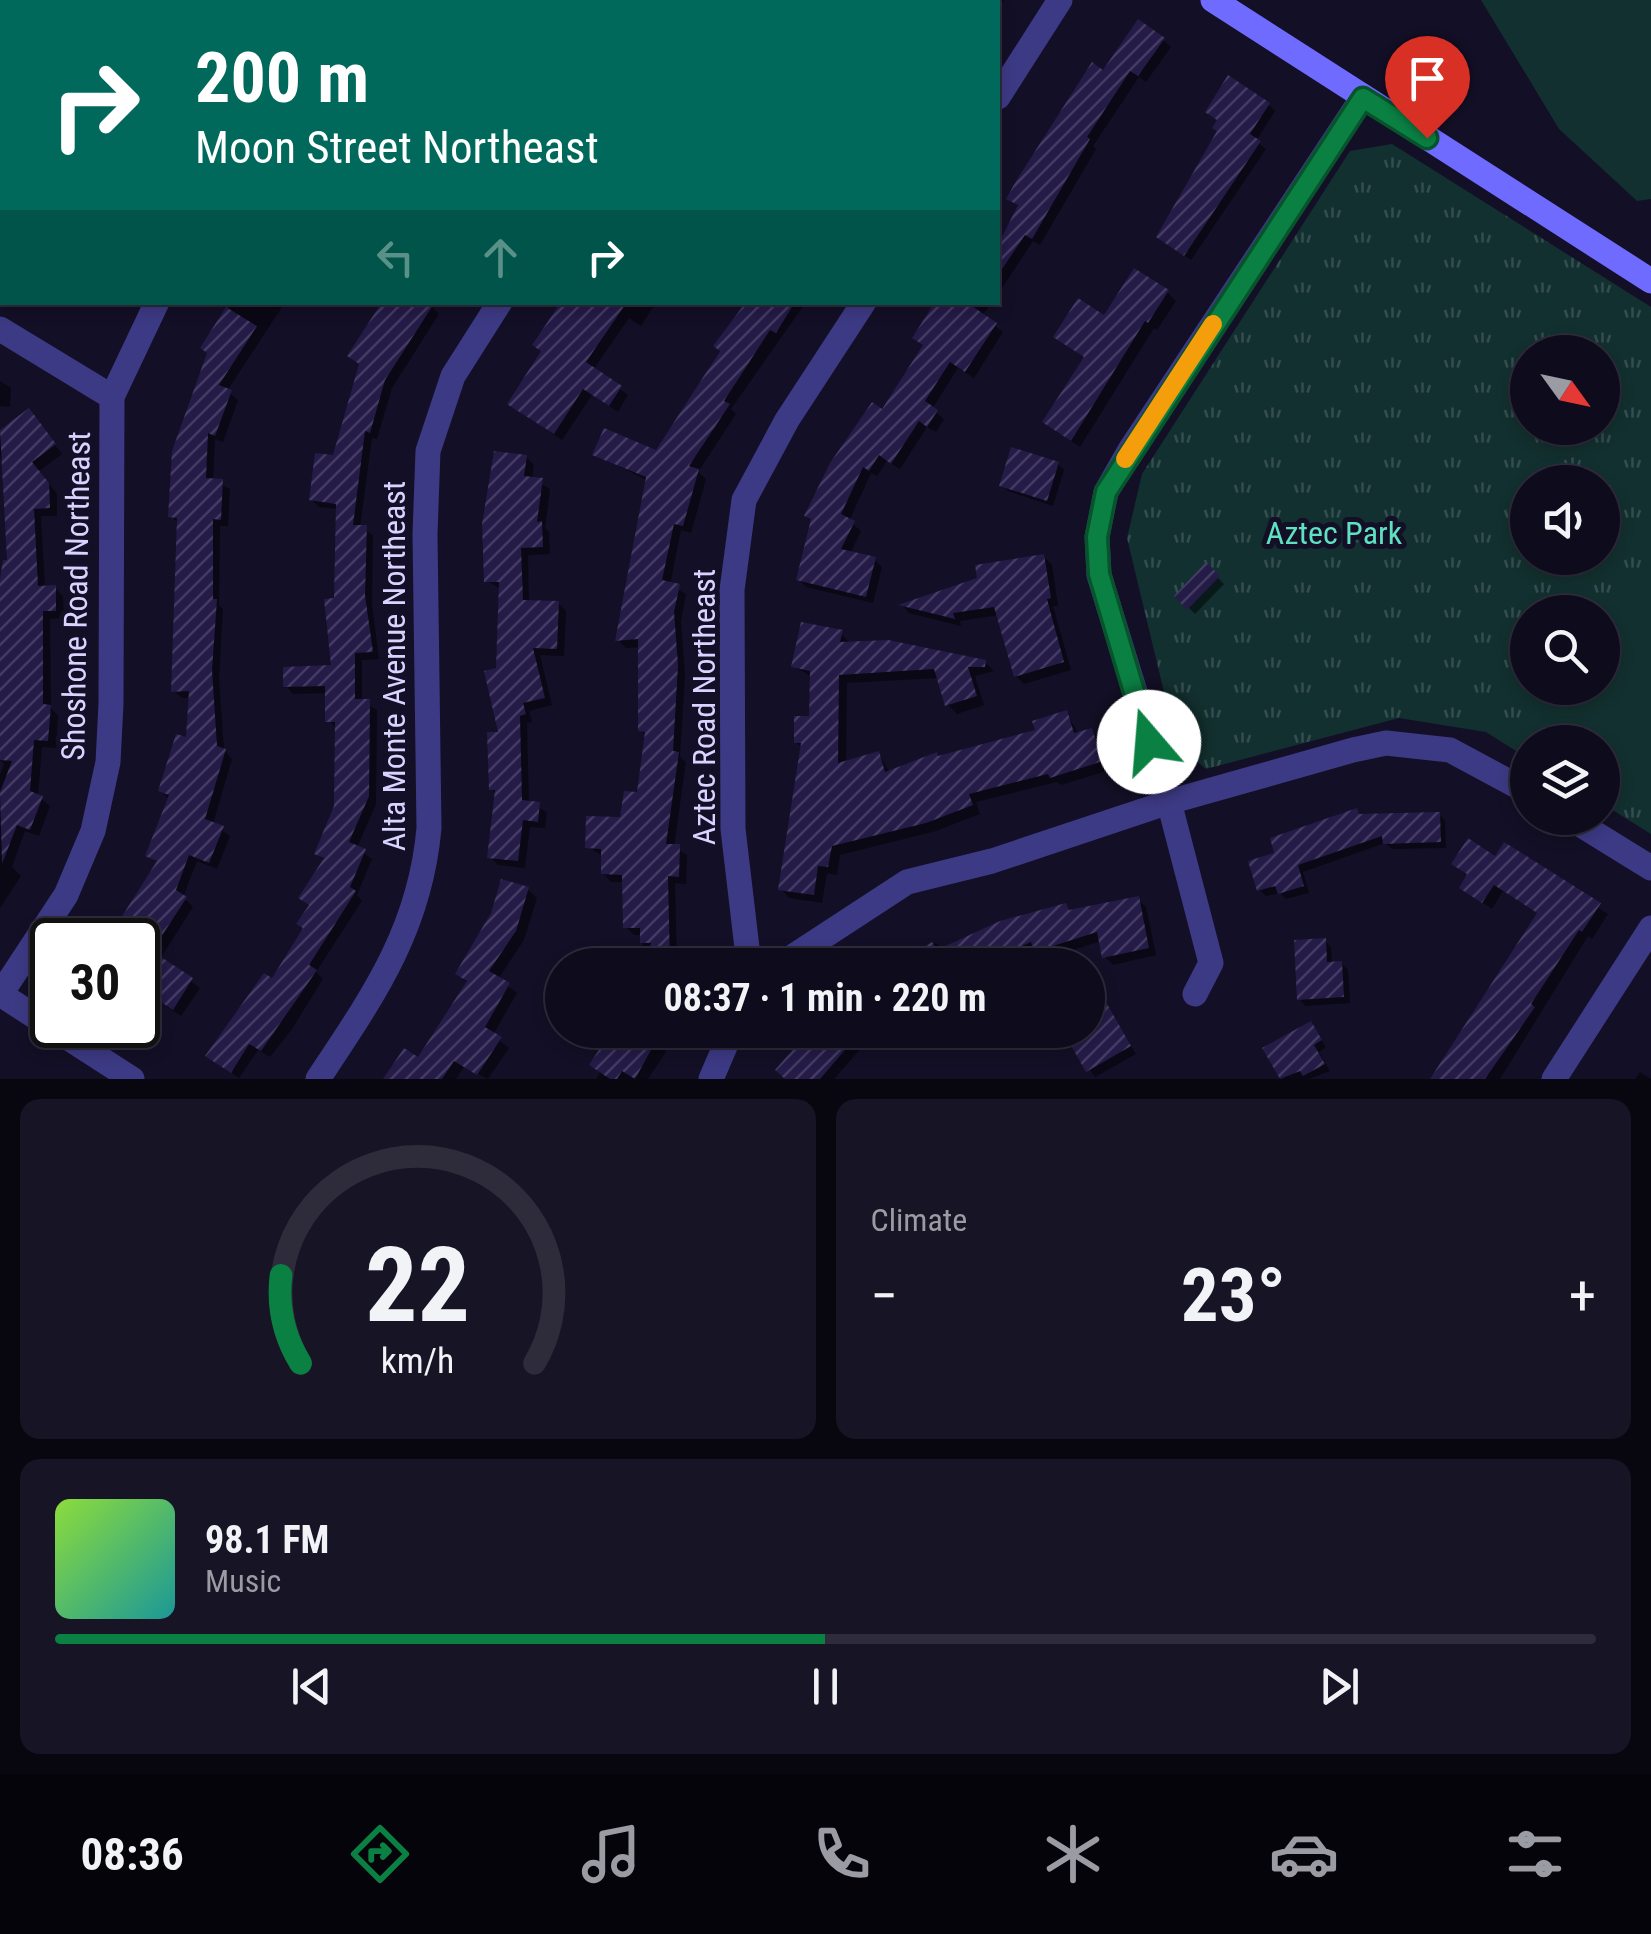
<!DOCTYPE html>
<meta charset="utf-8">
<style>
:root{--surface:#0e0b1c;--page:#171425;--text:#f1f3f6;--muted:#9b9ba3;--line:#2e2b3b;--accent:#0b8043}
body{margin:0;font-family:"Roboto Condensed",sans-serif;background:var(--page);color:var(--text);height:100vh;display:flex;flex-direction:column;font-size:38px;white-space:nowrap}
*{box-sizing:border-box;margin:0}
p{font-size:32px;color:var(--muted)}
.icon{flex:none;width:55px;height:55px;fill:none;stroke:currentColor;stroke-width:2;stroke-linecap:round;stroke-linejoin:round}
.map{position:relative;height:1079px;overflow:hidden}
.details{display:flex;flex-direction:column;gap:20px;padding:20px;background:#08060f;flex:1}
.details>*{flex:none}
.top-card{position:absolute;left:0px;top:0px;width:1000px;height:305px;box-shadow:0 5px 15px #0003,0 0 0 2px var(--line);background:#00695c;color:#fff;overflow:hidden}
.needle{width:65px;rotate:123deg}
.fabs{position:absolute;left:1510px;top:335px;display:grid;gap:20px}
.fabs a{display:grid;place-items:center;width:110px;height:110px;border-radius:50%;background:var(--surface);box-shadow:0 5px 15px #0003,0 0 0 2px var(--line);font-size:50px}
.speed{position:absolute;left:30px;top:918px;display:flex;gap:20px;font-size:50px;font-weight:700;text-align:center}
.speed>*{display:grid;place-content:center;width:130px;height:130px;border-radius:50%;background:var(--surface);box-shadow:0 5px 15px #0003,0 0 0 2px var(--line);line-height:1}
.speed .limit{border:5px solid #111;border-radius:15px;background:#fff;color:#111}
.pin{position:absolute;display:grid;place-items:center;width:85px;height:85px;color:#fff;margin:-102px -42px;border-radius:50% 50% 50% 0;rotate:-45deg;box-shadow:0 0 10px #0007}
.pin .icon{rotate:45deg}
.me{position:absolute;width:110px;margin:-55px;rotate:342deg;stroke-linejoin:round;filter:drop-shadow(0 0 8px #0008)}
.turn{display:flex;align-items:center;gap:35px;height:210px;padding:0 30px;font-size:45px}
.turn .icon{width:130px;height:130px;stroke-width:2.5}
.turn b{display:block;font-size:70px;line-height:85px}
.lanes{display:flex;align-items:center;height:95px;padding:0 30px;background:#0003;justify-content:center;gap:50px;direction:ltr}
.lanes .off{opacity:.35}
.big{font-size:75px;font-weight:700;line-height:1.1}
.details .tile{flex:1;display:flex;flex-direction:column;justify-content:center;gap:15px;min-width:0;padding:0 35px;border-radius:20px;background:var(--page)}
.details .dial{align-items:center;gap:0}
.dial svg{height:260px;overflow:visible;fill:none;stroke:var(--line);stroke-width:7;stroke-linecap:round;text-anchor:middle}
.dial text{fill:var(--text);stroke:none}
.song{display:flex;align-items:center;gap:30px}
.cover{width:120px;height:120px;border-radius:15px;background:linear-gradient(135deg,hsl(90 70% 55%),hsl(180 70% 35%))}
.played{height:10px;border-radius:5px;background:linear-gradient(90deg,var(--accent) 50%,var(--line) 50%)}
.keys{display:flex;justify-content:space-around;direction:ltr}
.heat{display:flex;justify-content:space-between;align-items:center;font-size:55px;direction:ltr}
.details .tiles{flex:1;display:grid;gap:20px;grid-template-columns:1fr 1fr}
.tile:last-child{grid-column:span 2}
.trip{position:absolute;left:545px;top:948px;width:560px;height:100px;border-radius:50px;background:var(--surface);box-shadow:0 5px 15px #0003,0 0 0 2px var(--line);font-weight:700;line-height:100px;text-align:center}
.tab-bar{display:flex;height:160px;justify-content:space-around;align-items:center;background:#06040b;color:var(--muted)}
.tab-bar .icon{width:70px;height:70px}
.tab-bar .active{color:var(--accent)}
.tab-bar b{font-size:45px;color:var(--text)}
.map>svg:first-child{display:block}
.grass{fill:url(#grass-tufts);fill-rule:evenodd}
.pitch{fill:#12302f}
.shadow{fill:#0007}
.building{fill:url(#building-hatch)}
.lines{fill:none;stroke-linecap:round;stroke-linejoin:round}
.lane{stroke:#3d3a85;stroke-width:15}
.street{stroke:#3d3a85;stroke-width:25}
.secondary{stroke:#6f6bff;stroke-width:25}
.route-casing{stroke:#07532c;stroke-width:25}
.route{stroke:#0b8043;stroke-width:18}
.slow{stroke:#f59e0b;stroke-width:18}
.labels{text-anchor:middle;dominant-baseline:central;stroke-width:10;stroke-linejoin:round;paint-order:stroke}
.park-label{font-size:32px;fill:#5fe0c0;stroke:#130f26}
.street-label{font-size:32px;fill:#d9d4ff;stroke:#130f26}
</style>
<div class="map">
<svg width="1651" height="1079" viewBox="0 0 1651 1079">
<defs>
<pattern id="grass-tufts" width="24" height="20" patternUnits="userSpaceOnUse" patternTransform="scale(2.5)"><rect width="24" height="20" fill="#12302f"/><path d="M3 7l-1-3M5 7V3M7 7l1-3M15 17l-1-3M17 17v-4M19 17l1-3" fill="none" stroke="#344d4e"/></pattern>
<pattern id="building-hatch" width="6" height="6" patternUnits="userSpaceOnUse" patternTransform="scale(2.5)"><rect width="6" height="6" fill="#241b47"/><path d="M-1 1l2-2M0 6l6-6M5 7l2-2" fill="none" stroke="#433b63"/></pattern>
</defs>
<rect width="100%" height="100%" fill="#130f26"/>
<path class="grass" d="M1392,144l259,163v527l-48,-30 -1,-62h-74l-1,16 -41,-26 -87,-14 -193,51 -29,-23 -50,-208 15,-64 208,-323zM1528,352h74v76h-74zM1528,482h74v76h-74zM1528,612h74v76h-74z"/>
<g class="pitch">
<polygon points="1481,0 1651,0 1651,199 1637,201 1559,129"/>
<polygon points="1651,561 1651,786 1603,755 1602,742 1584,742 1547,718 1567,688 1602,688 1603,634"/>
</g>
<g class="shadow">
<polygon points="0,0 89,0 2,2 2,16"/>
<polygon points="154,0 266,0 152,2"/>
<polygon points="926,0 1004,0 998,11 998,2"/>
<polygon points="1163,40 1171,47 1146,82 1139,77 1093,146 1096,149 1040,245 1033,241 998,294 998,245 1020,208 1010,198 1103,73"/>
<polygon points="1269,105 1275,111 1256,141 1266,149 1191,260 1165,243 1220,132"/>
<polygon points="1167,292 1176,301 1157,330 1154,328 1080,447 1054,430 1045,422 1086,359 1056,337"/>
<polygon points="232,302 291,302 288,306 284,304 227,391 238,400 223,442 215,439 213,481 230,489 228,526 220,526 219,605 223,609 219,679 224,750 232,759 213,824 230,836 217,869 197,861 183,897 193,907 160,959 200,988 181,1016 148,994 138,1010 138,940 110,940 159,863 148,856 170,800 161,791 189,740 191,698 182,698 174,691 180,525 171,516 209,354 203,347"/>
<polygon points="573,302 656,302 641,326 629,318 593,370 628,395 618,412 592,395 562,440 510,403"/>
<polygon points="749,302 806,302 731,409 736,414 698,472 706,479 691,533 681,530 670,585 686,594 681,621 685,675 680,757 686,762 674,847 687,855 686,884 675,883 677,965 643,965 643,935 634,935 626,927 625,882 611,882 603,873 603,856 588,847 622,820 639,795 647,737 640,730 641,647 626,648 618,640 648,481 595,454 657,453"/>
<polygon points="937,302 992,302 982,316 1003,332 974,378 958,368 932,409 944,419 936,432 927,427 900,469 887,461 877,476 871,473 849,521 861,531 850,554 874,560 882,567 873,603 806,587 799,579 813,521 807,516 925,346"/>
<polygon points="432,307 439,314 392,388 377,439 372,438 360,527 373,535 372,604 379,659 362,660 362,702 377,710 376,804 357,848 372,859 357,895 362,901 316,972 323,979 292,1029 270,1057 258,1050 239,1078 216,1063 306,930 310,907 301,898 325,861 317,853 337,807 336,728 328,720 328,693 293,694 286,686 334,668 339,509 319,507 311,499 335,458 361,365 350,356"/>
<polygon points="0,381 11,388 10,407 0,406"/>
<polygon points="29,412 62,454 39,471 57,494 57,516 41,516 45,588 55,588 63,596 64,618 50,619 51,708 58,716 56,748 42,747 38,796 50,806 39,836 25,831 12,867 21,876 0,908 0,775 4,764 0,760 0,582 10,563 6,466 0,457 0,433"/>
<polygon points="526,457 534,465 532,479 550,489 545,528 549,532 550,554 528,555 529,602 558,603 566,611 564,656 540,655 552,705 529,711 532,722 527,723 529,803 547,812 545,828 530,827 525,868 498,865 490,857 497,795 491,789 501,734 501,589 487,581"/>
<polygon points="1058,464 1064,470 1053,506 1008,491 1002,485"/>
<polygon points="1044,557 1052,565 1058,606 1053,606 1071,670 1024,684 1016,676 999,615 960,621 961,626 909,613 903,606"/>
<polygon points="1206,566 1224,584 1195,614 1177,596"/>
<polygon points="841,633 850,644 985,662 994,671 975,676 984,705 957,714 948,705 939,678 847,683 846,763 879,754 890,773 1038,732 1066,713 1079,734 1091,731 1100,739 1110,770 1061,785 1057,782 976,802 980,814 936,831 840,855 837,875 827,873 822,903 789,898 781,889 803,749 796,742 812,718 812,677 793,666"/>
<polygon points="1356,811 1362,816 1439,814 1445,821 1446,848 1392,849 1385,843 1303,872 1309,893 1286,899 1280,893 1266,896 1259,890"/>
<polygon points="1505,846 1608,914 1592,939 1588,936 1500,1079 1433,1079 1539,914 1503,891 1492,909 1462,887 1469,876 1455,864 1496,860"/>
<polygon points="528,890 537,898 524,940 498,979 517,993 493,1035 509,1048 488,1079 464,1067 456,1079 386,1079 419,1060 468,984 458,974"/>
<polygon points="1138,899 1146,907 1156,955 1113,965 1105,957 1101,941 1044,959 1036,951 1004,965 898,965 936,943 944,950 1066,906 1072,912"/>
<polygon points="1325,941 1331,947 1332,964 1341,963 1348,970 1350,1003 1306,1006 1299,999"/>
<polygon points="1101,998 1136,1054 1095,1077 1069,1038 1088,1030 1088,1006"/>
<polygon points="1310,1024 1326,1047 1319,1052 1330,1071 1309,1079 1283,1079 1266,1049"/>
<polygon points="615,1030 671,1030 665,1053 648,1079 596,1079 600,1073 592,1065"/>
<polygon points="813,1030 877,1030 834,1079 788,1079"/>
<polygon points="1640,1072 1651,1079 1635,1079"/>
</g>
<g class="building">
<polygon points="1138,19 1165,38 1138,76 1130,71 1087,137 1090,139 1032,239 1025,235 998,275 998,245 1018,205 1006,199 1016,181 1092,62 1103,70"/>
<polygon points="1228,75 1270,103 1250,134 1261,141 1184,256 1156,237 1217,131 1212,128 1217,120 1205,112"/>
<polygon points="1134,268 1169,290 1148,323 1145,321 1071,441 1042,422 1084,357 1053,337 1078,298 1104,315"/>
<polygon points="382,302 435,302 385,380 370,433 365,431 353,525 367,525 365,595 373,652 355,653 355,699 370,699 369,796 349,842 366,849 350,887 356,891 309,965 317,970 261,1051 249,1044 231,1073 205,1056 264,973 272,978 303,928 296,924 309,905 298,898 324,858 314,854 334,806 335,722 325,722 325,686 283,687 283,667 331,665 324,599 334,598 336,504 309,500 315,453 333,455 359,364 347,356"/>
<polygon points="561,302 627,302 586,362 622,386 609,406 583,389 554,434 507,404 541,351 532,345"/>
<polygon points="746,302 795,302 776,333 770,330 724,401 730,404 689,466 699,469 683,526 674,524 662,580 680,584 674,612 678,665 673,751 679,752 666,844 680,844 679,877 668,876 670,965 645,965 651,943 640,943 640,928 623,928 622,875 601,874 601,849 585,848 586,816 620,817 624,791 637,792 645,732 638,731 638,639 615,641 646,477 592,455 604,428 656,450 720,351 713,346"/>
<polygon points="935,302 966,302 997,323 965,372 950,362 925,401 938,410 927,427 919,421 891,464 879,455 869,471 863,467 841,514 855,521 841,549 876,557 866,597 796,580 811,519 804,516 830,463 872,402 882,409 923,345 912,338"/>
<polygon points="226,307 257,326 219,385 232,390 215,436 208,433 206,478 223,479 221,520 213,519 213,599 217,599 212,670 217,746 226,749 205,819 224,826 209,863 189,855 176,890 187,897 152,951 193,978 173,1010 138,987 138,940 107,940 157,861 145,856 169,795 158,791 176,734 186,737 189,691 171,692 177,518 168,517 172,451 207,353 200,348"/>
<polygon points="29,408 56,444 32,462 49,483 50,508 34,509 38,586 56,585 56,611 43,611 43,704 51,705 48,741 34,740 30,791 43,796 30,830 17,825 2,864 0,792 12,761 0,760 0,579 3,560 7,560 0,430"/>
<polygon points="1011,447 1059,462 1047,501 999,486"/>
<polygon points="494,451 527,455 524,476 543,478 537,522 542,521 543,547 521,548 523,600 559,601 557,649 533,648 545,698 523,703 526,714 520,716 522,800 540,802 538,822 523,820 518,861 487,858 495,790 489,790 487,732 498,732 484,671 496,668 499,582 484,582 482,524"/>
<polygon points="1044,554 1051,598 1047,599 1064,662 1014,677 994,607 953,613 955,619 898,605 977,578 975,565"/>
<polygon points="1206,562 1220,576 1187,610 1174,596"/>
<polygon points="801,622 843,630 840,642 888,640 986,660 985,667 968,667 977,696 945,706 934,669 839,675 838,763 879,751 885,772 937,752 938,756 1035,730 1032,721 1067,710 1074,733 1092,728 1103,761 1050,778 1048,774 969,794 973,805 926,823 832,846 828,867 818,866 814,895 778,890 801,743 794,743 794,716 809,716 810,671 791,667"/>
<polygon points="1357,808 1359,814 1440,812 1441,842 1383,844 1382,836 1298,865 1304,886 1278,894 1275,886 1257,891 1248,861 1274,853 1270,838"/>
<polygon points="1468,838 1495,856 1504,842 1601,903 1582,932 1579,930 1531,1004 1535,1007 1485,1079 1430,1079 1537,913 1494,885 1482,903 1459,888 1467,874 1451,864"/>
<polygon points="501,879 529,887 516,931 489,971 510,983 485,1027 502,1037 477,1075 454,1061 442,1079 383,1079 404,1048 418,1057 467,981 455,974 491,913"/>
<polygon points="1139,896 1149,948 1102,958 1097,932 1034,952 1031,942 980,965 893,965 932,942 937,950 1000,921 1066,903 1069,910"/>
<polygon points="1326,938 1327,962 1342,961 1344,997 1297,1000 1294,940"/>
<polygon points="1102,995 1131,1046 1086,1072 1066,1037 1088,1030 1088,1004"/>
<polygon points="1311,1021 1322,1040 1314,1045 1325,1064 1303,1076 1300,1071 1280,1079 1262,1048"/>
<polygon points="612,1030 662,1030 635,1079 622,1071 617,1079 610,1079 589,1065"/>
<polygon points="810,1030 862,1030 820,1079 785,1079 775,1070"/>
</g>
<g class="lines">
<polyline class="lane" points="0,159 2,160"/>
<g class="street">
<polyline points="622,0 626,2"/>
<polyline points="352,2 354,0"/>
<polyline points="998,97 1060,0"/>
<polyline points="0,329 112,397"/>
<polyline points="1570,818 1651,868"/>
<polyline points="749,965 733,829 732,590 744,500 787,420 864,302"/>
<polyline points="780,965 907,882 992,861 1169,802 1353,750 1386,743 1450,750 1528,792"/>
<polyline points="0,994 132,1079"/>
<polyline points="1195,994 1211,963 1169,802 1099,575 1097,537 1106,492 1130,450 1363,97"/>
<polyline points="0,995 66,895 93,831 108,762 111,704 112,397 157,302"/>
<path d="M318,1079c55,-83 102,-149 111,-251l-4,-294 3,-83 25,-75 47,-74"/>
<polyline points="711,1079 732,1030"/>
<polyline points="1554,1079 1651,928"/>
</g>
<polyline class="secondary" points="1213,0 1651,281"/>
</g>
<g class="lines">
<defs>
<polyline id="route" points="1149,742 1099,574 1097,537 1106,492 1363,98 1427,138"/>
</defs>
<use href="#route" class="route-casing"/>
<use href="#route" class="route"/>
<polyline class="slow" points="1125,459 1213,324"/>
</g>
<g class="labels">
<g class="park-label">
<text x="1334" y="533">Aztec Park</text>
</g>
<g class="street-label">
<text transform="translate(76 596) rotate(-89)">Shoshone Road Northeast</text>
<text transform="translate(394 666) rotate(-90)">Alta Monte Avenue Northeast</text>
<text transform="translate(704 707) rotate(-90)">Aztec Road Northeast</text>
</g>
</g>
</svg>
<div class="fabs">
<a><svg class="needle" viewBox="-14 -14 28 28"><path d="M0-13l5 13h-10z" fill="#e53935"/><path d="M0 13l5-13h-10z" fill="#9b9ba3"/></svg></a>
<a><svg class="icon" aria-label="sound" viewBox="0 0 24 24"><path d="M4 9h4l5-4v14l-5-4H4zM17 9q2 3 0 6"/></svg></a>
<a><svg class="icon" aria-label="search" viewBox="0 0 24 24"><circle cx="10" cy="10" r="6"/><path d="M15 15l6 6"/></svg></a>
<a><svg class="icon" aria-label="layers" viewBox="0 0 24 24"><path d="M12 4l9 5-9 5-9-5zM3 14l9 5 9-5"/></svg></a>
</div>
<div class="speed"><div class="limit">30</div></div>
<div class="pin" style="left:1427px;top:138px;background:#d93025"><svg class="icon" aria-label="arrive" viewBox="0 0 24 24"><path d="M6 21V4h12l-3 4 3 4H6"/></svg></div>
<svg class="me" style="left:1149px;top:742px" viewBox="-20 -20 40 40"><circle r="19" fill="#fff"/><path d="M0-13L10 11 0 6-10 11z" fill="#0b8043"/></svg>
<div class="trip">08:37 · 1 min · 220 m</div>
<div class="top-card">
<div class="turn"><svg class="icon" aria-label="right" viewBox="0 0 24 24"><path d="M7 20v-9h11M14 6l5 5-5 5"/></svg><div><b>200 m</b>Moon Street Northeast</div></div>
<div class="lanes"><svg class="icon off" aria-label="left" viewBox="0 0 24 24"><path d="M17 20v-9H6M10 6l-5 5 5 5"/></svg><svg class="icon off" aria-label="ahead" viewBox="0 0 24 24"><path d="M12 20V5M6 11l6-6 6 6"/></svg><svg class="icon" aria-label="right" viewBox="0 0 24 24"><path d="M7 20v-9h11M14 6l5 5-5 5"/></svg></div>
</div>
</div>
<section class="details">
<div class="tiles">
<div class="tile dial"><svg viewBox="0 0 100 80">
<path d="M14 69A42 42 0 1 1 86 69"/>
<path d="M14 69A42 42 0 0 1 8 42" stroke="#0b8043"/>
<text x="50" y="56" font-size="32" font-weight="700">22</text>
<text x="50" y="72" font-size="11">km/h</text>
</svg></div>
<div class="tile"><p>Climate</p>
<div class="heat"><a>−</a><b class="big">23°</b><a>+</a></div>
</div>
<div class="tile">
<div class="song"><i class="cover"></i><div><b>98.1 FM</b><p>Music</p></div></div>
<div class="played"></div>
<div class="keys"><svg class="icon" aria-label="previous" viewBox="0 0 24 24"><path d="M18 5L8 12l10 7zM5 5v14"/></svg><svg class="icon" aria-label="pause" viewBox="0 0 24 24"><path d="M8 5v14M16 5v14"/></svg><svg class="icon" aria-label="next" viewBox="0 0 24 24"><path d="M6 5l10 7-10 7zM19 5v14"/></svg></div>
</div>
</div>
</section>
<nav class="tab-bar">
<b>08:36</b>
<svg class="icon active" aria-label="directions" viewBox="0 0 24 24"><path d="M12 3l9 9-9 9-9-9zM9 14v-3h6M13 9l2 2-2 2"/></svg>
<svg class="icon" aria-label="music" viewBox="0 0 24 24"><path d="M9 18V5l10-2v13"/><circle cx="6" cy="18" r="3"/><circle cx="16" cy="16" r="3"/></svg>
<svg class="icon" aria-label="phone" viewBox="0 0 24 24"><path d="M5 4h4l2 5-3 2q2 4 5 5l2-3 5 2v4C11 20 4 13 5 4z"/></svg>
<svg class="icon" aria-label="climate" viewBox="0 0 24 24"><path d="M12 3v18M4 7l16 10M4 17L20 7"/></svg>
<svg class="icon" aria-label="car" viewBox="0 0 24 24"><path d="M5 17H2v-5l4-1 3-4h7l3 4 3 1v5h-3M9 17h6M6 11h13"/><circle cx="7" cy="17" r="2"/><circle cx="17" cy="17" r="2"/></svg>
<svg class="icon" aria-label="filters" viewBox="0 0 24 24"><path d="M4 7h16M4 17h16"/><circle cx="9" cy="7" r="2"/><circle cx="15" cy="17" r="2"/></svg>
</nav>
